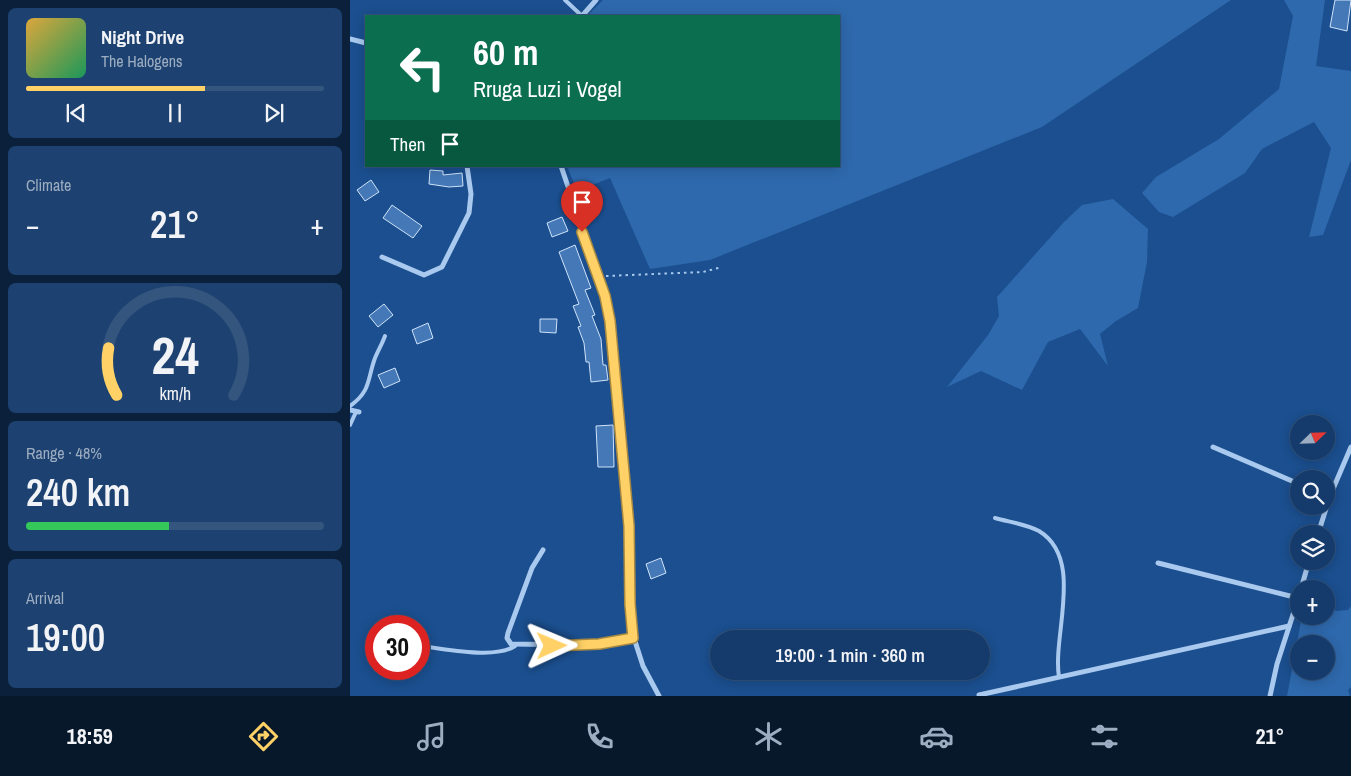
<!DOCTYPE html>
<meta charset="utf-8">
<style>
:root{--surface:#143b6b;--page:#1d4271;--text:#f1f3f6;--muted:#9dadc1;--line:#33557e;--accent:#ffd166}
body{margin:0;font-family:"Archivo Narrow",sans-serif;background:var(--page);color:var(--text);height:100vh;display:flex;flex-direction:column;font-size:19px;white-space:nowrap}
*{box-sizing:border-box;margin:0}
p{font-size:16px;color:var(--muted)}
.icon{flex:none;width:28px;height:28px;fill:none;stroke:currentColor;stroke-width:2;stroke-linecap:round;stroke-linejoin:round}
.map{position:relative;flex:1;overflow:hidden}
.panel{display:flex;flex-direction:column;gap:8px;padding:8px;background:#0b203b;width:350px}
.panel>*{flex:none}
.top-card{position:absolute;left:15px;top:15px;width:475px;height:152px;border-radius:0px;box-shadow:0 2px 12px #0003,0 0 0 1px var(--line);background:#0b6e4f;color:#fff;overflow:hidden}
.needle{width:32px;rotate:67deg}
.buttons{position:absolute;left:940px;top:415px;display:grid;gap:10px}
.buttons a{display:grid;place-items:center;width:45px;height:45px;border-radius:50%;background:var(--surface);box-shadow:0 2px 12px #0003,0 0 0 1px var(--line);font-size:25px}
.speed{position:absolute;left:15px;top:615px;display:flex;gap:10px;font-size:25px;font-weight:700;text-align:center}
.speed>*{display:grid;place-content:center;width:65px;height:65px;border-radius:50%;background:var(--surface);box-shadow:0 2px 12px #0003,0 0 0 1px var(--line);line-height:1}
.speed .limit{border:8px solid #d22;background:#fff;color:#111}
.pin{position:absolute;display:grid;place-items:center;width:42px;height:42px;color:#fff;margin:-51px -21px;border-radius:50% 50% 50% 0;rotate:-45deg;box-shadow:0 0 5px #0007}
.pin .icon{rotate:45deg}
.me{position:absolute;width:55px;margin:-28px;rotate:89deg;stroke-linejoin:round;filter:drop-shadow(0 0 4px #0008)}
.turn{display:flex;align-items:center;gap:18px;height:105px;padding:0 25px;font-size:22px}
.turn .icon{width:65px;height:65px;stroke-width:2.5}
.turn b{display:block;font-size:35px;line-height:42px}
.then{display:flex;align-items:center;height:48px;padding:0 25px;background:#0003;gap:10px;font-size:19px}
.big{font-size:38px;font-weight:600;line-height:1.1}
.panel .card{flex:1;display:flex;flex-direction:column;justify-content:center;gap:8px;min-width:0;padding:0 18px;border-radius:8px;background:var(--page)}
.panel .dial{align-items:center;gap:0}
.dial svg{height:130px;overflow:visible;fill:none;stroke:var(--line);stroke-width:7;stroke-linecap:round;text-anchor:middle}
.dial text{fill:var(--text);stroke:none}
.song{display:flex;align-items:center;gap:15px}
.cover{width:60px;height:60px;border-radius:8px;background:linear-gradient(135deg,hsl(40 70% 55%),hsl(150 70% 35%))}
.played{height:5px;border-radius:2px;background:linear-gradient(90deg,var(--accent) 60%,var(--line) 60%)}
.keys{display:flex;justify-content:space-around;direction:ltr}
.heat{display:flex;justify-content:space-between;align-items:center;font-size:28px;direction:ltr}
.charge{height:8px;border-radius:4px;background:linear-gradient(90deg,#34c759 48%,var(--line) 0)}
.trip{position:absolute;left:360px;top:630px;width:280px;height:50px;border-radius:25px;background:var(--surface);box-shadow:0 2px 12px #0003,0 0 0 1px var(--line);font-weight:600;line-height:50px;text-align:center}
.menu{display:flex;height:80px;justify-content:space-around;align-items:center;background:#08182b;color:var(--muted)}
.menu .icon{width:35px;height:35px}
.menu .current{color:var(--accent)}
.menu b{font-size:22px;color:var(--text)}
main{display:flex;flex:1;min-height:0}
.map>svg:first-child{display:block}
.green{fill:#2e69ad;fill-rule:evenodd}
.building{fill:#4478b7;stroke:#cfe3fa}
.lines{fill:none;stroke-linecap:round;stroke-linejoin:round}
.path{stroke:#a9c9ee;stroke-width:2;stroke-dasharray:2.5 4;stroke-linecap:butt}
.service{stroke:#a9c9ee;stroke-width:4}
.minor{stroke:#a9c9ee;stroke-width:5}
.route-casing{stroke:#a68842;stroke-width:12}
.route{stroke:#ffd166;stroke-width:9}
</style>
<main>
<section class="panel">
<div class="card">
<div class="song"><i class="cover"></i><div><b>Night Drive</b><p>The Halogens</p></div></div>
<div class="played"></div>
<div class="keys"><svg class="icon" aria-label="previous" viewBox="0 0 24 24"><path d="M18 5L8 12l10 7zM5 5v14"/></svg><svg class="icon" aria-label="pause" viewBox="0 0 24 24"><path d="M8 5v14M16 5v14"/></svg><svg class="icon" aria-label="next" viewBox="0 0 24 24"><path d="M6 5l10 7-10 7zM19 5v14"/></svg></div>
</div>
<div class="card"><p>Climate</p>
<div class="heat"><a>−</a><b class="big">21°</b><a>+</a></div>
</div>
<div class="card dial"><svg viewBox="0 0 100 80">
<path d="M14 69A42 42 0 1 1 86 69"/>
<path d="M14 69A42 42 0 0 1 9 40" stroke="#ffd166"/>
<text x="50" y="56" font-size="32" font-weight="700">24</text>
<text x="50" y="72" font-size="11">km/h</text>
</svg></div>
<div class="card"><p>Range · 48%</p><b class="big">240 km</b><div class="charge"></div></div>
<div class="card"><p>Arrival</p><b class="big">19:00</b></div>
</section>
<div class="map">
<svg width="1001" height="696" viewBox="0 0 1001 696">
<rect width="100%" height="100%" fill="#1b4f8f"/>
<g class="green">
<polygon points="253,0 881,0 692,127 360,260 300,269 260,178 227,191 217,166 489,166 489,16 237,16"/>
<polygon points="934,0 975,0 966,66 1001,71 1001,160 973,235 959,237 981,148 964,122 912,149 895,173 823,217 809,212 792,193 806,177 869,139 929,89 943,16"/>
<polygon points="763,199 798,229 797,262 788,308 766,321 750,334 758,366 730,329 698,342 672,390 631,371 597,387 638,335 649,316 647,297 714,222 732,205"/>
<path d="M976,602l10,9 12,-1 3,-4v81l-3,3 2,6h-63l15,-80h24zM949,644h27v27h-27z"/>
</g>
<g class="building">
<polygon points="985,0 1001,0 997,31 980,27"/>
<polygon points="80,170 93,171 93,175 112,173 113,186 99,187 79,184"/>
<polygon points="21,180 29,192 15,201 7,190"/>
<polygon points="42,205 72,226 63,238 33,218"/>
<polygon points="212,217 218,231 202,237 197,223"/>
<polygon points="225,245 241,288 235,290 245,315 242,316 251,339 253,365 256,365 258,380 241,382 239,362 236,362 234,343 228,327 231,326 223,306 229,304 209,252"/>
<polygon points="34,304 43,315 28,327 19,316"/>
<polygon points="190,319 207,319 206,333 190,332"/>
<polygon points="78,323 83,338 67,344 62,330"/>
<polygon points="45,368 50,381 34,388 28,375"/>
<polygon points="263,425 264,467 248,467 246,426"/>
<polygon points="311,558 316,573 301,579 296,564"/>
</g>
<g class="lines">
<polyline class="path" points="256,276 353,272 372,267"/>
<g class="service">
<polyline points="215,0 232,16"/>
<path d="M0,406c21,-15 17,-26 25,-48 3,-7 7,-14 10,-22"/>
<polyline points="0,425 6,412"/>
<path d="M645,518c14,4 31,6 44,13 46,28 13,104 20,146"/>
<path d="M69,646c24,2 76,14 96,0"/>
</g>
<g class="minor">
<polyline points="232,16 246,0"/>
<polyline points="0,39 16,43"/>
<polyline points="211,166 255,296 260,321 279,527 282,632 293,666 309,696"/>
<polyline points="32,257 74,275 92,267 119,213 121,194 117,166"/>
<polyline points="0,410 9,412"/>
<polyline points="863,447 949,484"/>
<polyline points="968,534 980,496 1001,447"/>
<polyline points="193,550 182,568 158,633 157,638 161,644 232,645 283,637"/>
<polyline points="808,563 948,598"/>
<polyline points="951,589 959,561"/>
<polyline points="629,695 939,626"/>
<polyline points="920,696 927,664 949,596"/>
</g>
</g>
<g class="lines">
<defs>
<polyline id="route" points="202,646 249,644 283,638 280,604 279,526 260,321 255,296 232,232"/>
</defs>
<use href="#route" class="route-casing"/>
<use href="#route" class="route"/>
</g>
</svg>
<div class="buttons">
<a><svg class="needle" viewBox="-14 -14 28 28"><path d="M0-13l5 13h-10z" fill="#e53935"/><path d="M0 13l5-13h-10z" fill="#9dadc1"/></svg></a>
<a><svg class="icon" aria-label="search" viewBox="0 0 24 24"><circle cx="10" cy="10" r="6"/><path d="M15 15l6 6"/></svg></a>
<a><svg class="icon" aria-label="layers" viewBox="0 0 24 24"><path d="M12 4l9 5-9 5-9-5zM3 14l9 5 9-5"/></svg></a>
<a>+</a>
<a>−</a>
</div>
<div class="speed"><div class="limit">30</div></div>
<div class="pin" style="left:232px;top:232px;background:#d93025"><svg class="icon" aria-label="arrive" viewBox="0 0 24 24"><path d="M6 21V4h12l-3 4 3 4H6"/></svg></div>
<svg class="me" style="left:202px;top:646px" viewBox="-20 -20 40 40"><path d="M0-17L14 15 0 8-14 15z" fill="#ffd166" stroke="#fff" stroke-width="4"/></svg>
<div class="trip">19:00 · 1 min · 360 m</div>
<div class="top-card">
<div class="turn"><svg class="icon" aria-label="left" viewBox="0 0 24 24"><path d="M17 20v-9H6M10 6l-5 5 5 5"/></svg><div><b>60 m</b>Rruga Luzi i Vogel</div></div>
<div class="then">Then<svg class="icon" aria-label="arrive" viewBox="0 0 24 24"><path d="M6 21V4h12l-3 4 3 4H6"/></svg></div>
</div>
</div>
</main>
<nav class="menu">
<b>18:59</b>
<svg class="icon current" aria-label="directions" viewBox="0 0 24 24"><path d="M12 3l9 9-9 9-9-9zM9 14v-3h6M13 9l2 2-2 2"/></svg>
<svg class="icon" aria-label="music" viewBox="0 0 24 24"><path d="M9 18V5l10-2v13"/><circle cx="6" cy="18" r="3"/><circle cx="16" cy="16" r="3"/></svg>
<svg class="icon" aria-label="phone" viewBox="0 0 24 24"><path d="M5 4h4l2 5-3 2q2 4 5 5l2-3 5 2v4C11 20 4 13 5 4z"/></svg>
<svg class="icon" aria-label="climate" viewBox="0 0 24 24"><path d="M12 3v18M4 7l16 10M4 17L20 7"/></svg>
<svg class="icon" aria-label="car" viewBox="0 0 24 24"><path d="M5 17H2v-5l4-1 3-4h7l3 4 3 1v5h-3M9 17h6M6 11h13"/><circle cx="7" cy="17" r="2"/><circle cx="17" cy="17" r="2"/></svg>
<svg class="icon" aria-label="filters" viewBox="0 0 24 24"><path d="M4 7h16M4 17h16"/><circle cx="9" cy="7" r="2"/><circle cx="15" cy="17" r="2"/></svg>
<b>21°</b>
</nav>
